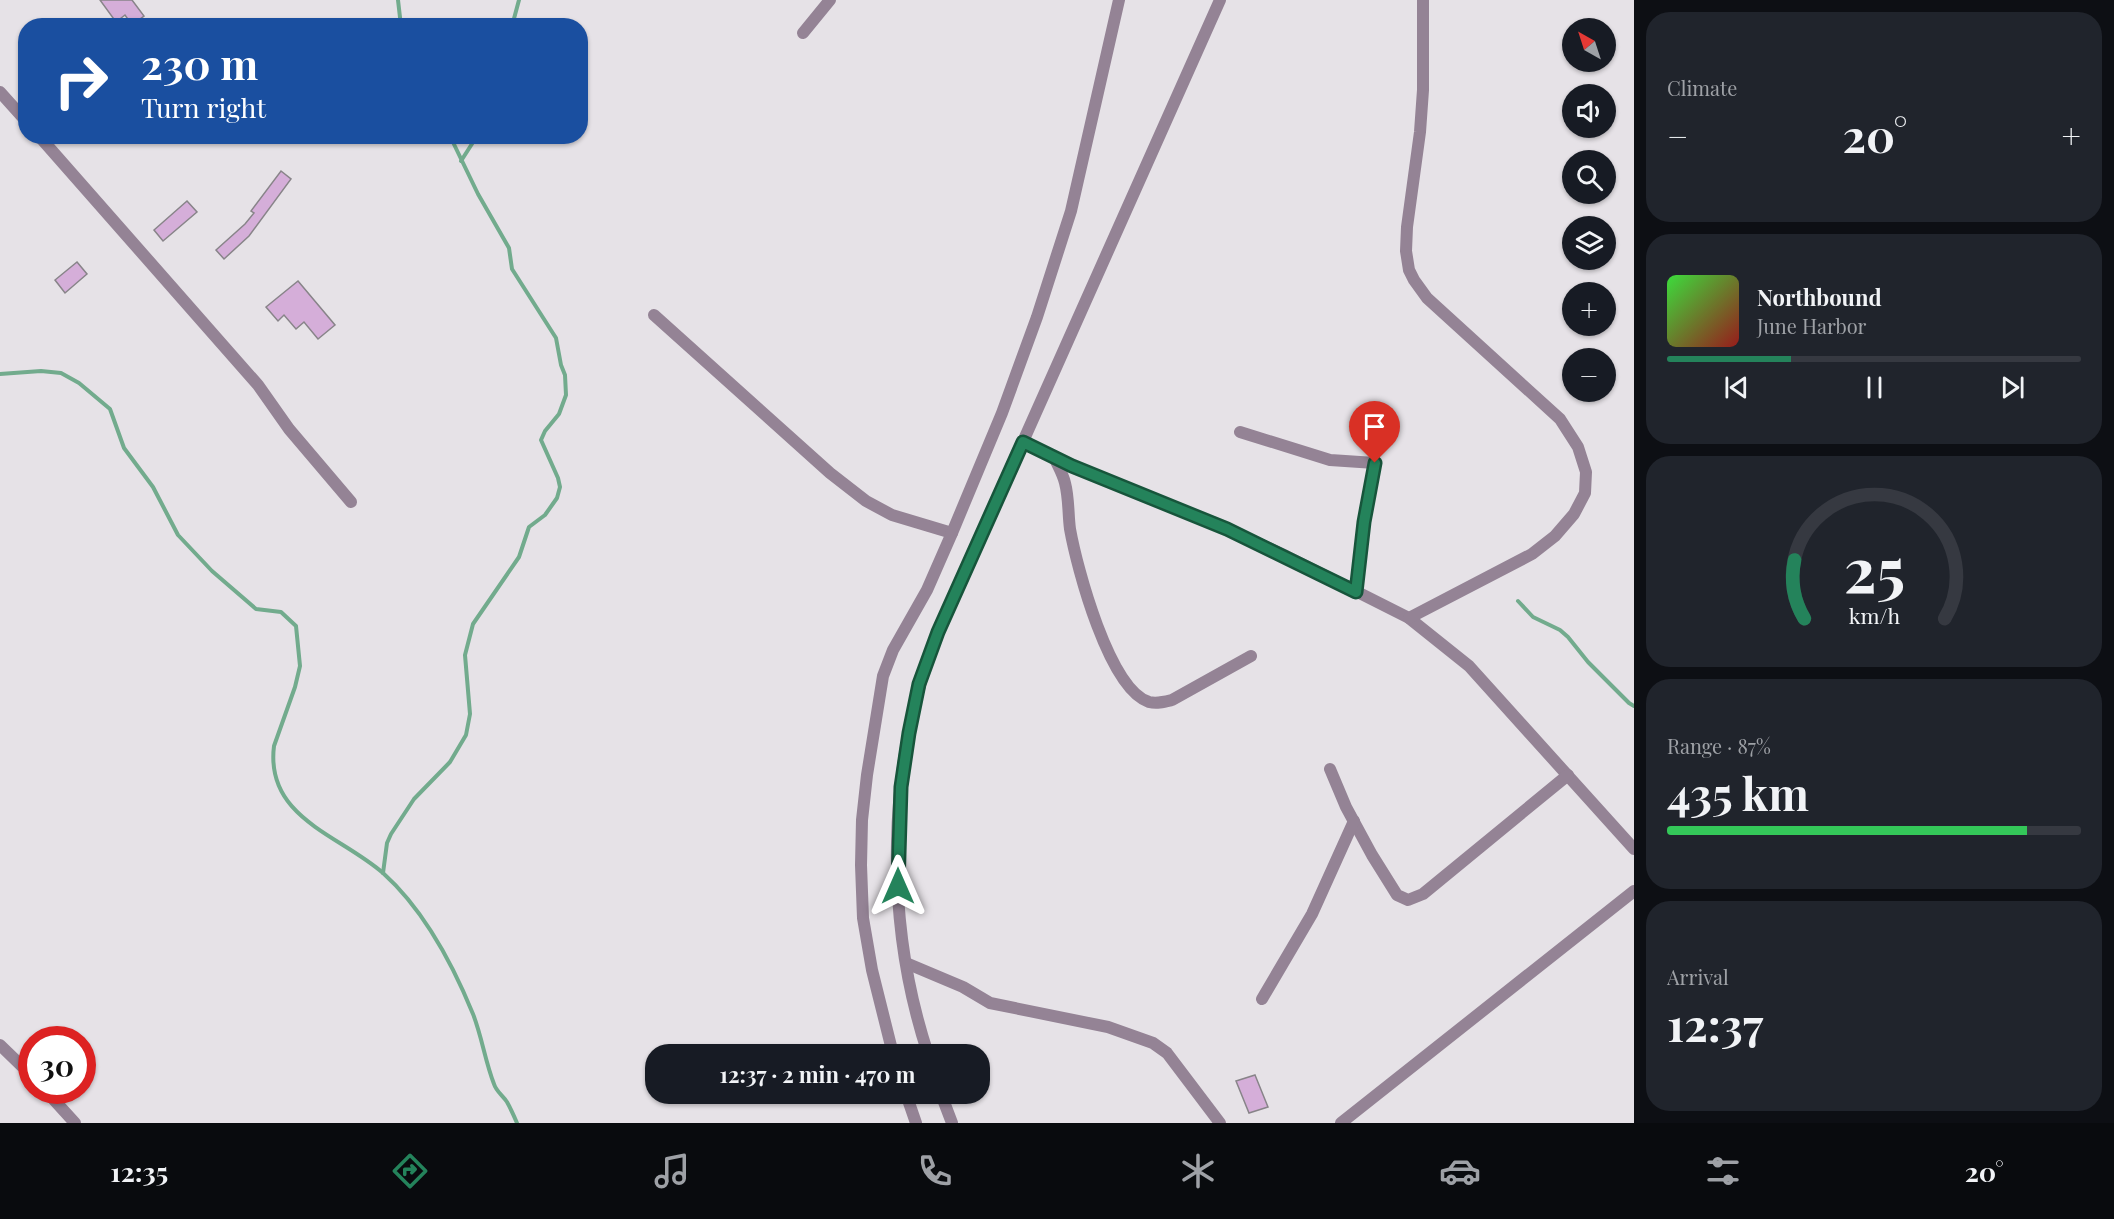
<!DOCTYPE html>
<meta charset="utf-8">
<style>
:root{--surface:#171b24;--page:#20242c;--text:#f1f3f6;--muted:#9ea1a6;--line:#363941;--accent:#24835b}
body{margin:0;font-family:"Playfair Display",serif;background:var(--page);color:var(--text);height:100vh;display:flex;flex-direction:column;font-size:22px;white-space:nowrap}
*{box-sizing:border-box;margin:0}
p{font-size:20px;color:var(--muted)}
.icon{flex:none;width:33px;height:33px;fill:none;stroke:currentColor;stroke-width:2;stroke-linecap:round;stroke-linejoin:round}
.map{position:relative;flex:1;overflow:hidden}
.drawer{display:flex;flex-direction:column;gap:12px;padding:12px;background:#0d0f14;width:480px}
.drawer>*{flex:none}
.guide{position:absolute;left:18px;top:18px;width:570px;height:126px;border-radius:24px;box-shadow:0 2px 4px #0004;background:#1a4fa0;color:#fff;overflow:hidden}
.needle{width:39px;rotate:321deg}
.buttons{position:absolute;left:1562px;top:18px;display:grid;gap:12px}
.buttons a{display:grid;place-items:center;width:54px;height:54px;border-radius:50%;background:var(--surface);box-shadow:0 2px 4px #0004;font-size:30px}
.speed{position:absolute;left:18px;top:1026px;display:flex;gap:12px;font-size:30px;font-weight:700;text-align:center}
.speed>*{display:grid;place-content:center;width:78px;height:78px;border-radius:50%;background:var(--surface);box-shadow:0 2px 4px #0004;line-height:1}
.speed .limit{border:9px solid #d22;background:#fff;color:#111}
.pin{position:absolute;display:grid;place-items:center;width:51px;height:51px;color:#fff;margin:-62px -26px;border-radius:50% 50% 50% 0;rotate:-45deg;box-shadow:0 0 6px #0007}
.pin .icon{rotate:45deg}
.me{position:absolute;width:66px;margin:-33px;rotate:0deg;stroke-linejoin:round;filter:drop-shadow(0 0 4px #0008)}
.turn{display:flex;align-items:center;gap:21px;height:126px;padding:0 24px;font-size:27px}
.turn .icon{width:78px;height:78px;stroke-width:2.5}
.turn b{display:block;font-size:42px;line-height:51px}
.big{font-size:45px;font-weight:700;line-height:1.1}
.drawer .card{flex:1;display:flex;flex-direction:column;justify-content:center;gap:9px;min-width:0;padding:0 21px;border-radius:24px;background:var(--page)}
.drawer .dial{align-items:center;gap:0}
.dial svg{height:156px;overflow:visible;fill:none;stroke:var(--line);stroke-width:7;stroke-linecap:round;text-anchor:middle}
.dial text{fill:var(--text);stroke:none}
.song{display:flex;align-items:center;gap:18px}
.cover{width:72px;height:72px;border-radius:9px;background:linear-gradient(135deg,hsl(120 70% 55%),hsl(0 70% 35%))}
.played{height:6px;border-radius:3px;background:linear-gradient(90deg,var(--accent) 30%,var(--line) 30%)}
.keys{display:flex;justify-content:space-around;direction:ltr}
.heat{display:flex;justify-content:space-between;align-items:center;font-size:33px;direction:ltr}
.charge{height:9px;border-radius:4px;background:linear-gradient(90deg,#34c759 87%,var(--line) 0)}
.trip{position:absolute;left:645px;top:1044px;width:345px;height:60px;border-radius:24px;background:var(--surface);box-shadow:0 2px 4px #0004;font-weight:700;line-height:60px;text-align:center}
.tab-bar{display:flex;height:96px;justify-content:space-around;align-items:center;background:#090b0e;color:var(--muted)}
.tab-bar .icon{width:42px;height:42px}
.tab-bar .selected{color:var(--accent)}
.tab-bar b{font-size:27px;color:var(--text)}
main{display:flex;flex:1;min-height:0}
.map>svg:first-child{display:block}
.lines{fill:none;stroke-linecap:round;stroke-linejoin:round}
.stream{stroke:#72ab8d;stroke-width:4}
.building{fill:#d5aed9;stroke:#888489;stroke-width:1.5}
.minor{stroke:#948395;stroke-width:12}
.route-casing{stroke:#17553b;stroke-width:15}
.route{stroke:#24835b;stroke-width:10}
</style>
<main>
<div class="map">
<svg width="1634" height="1123" viewBox="0 0 1634 1123">
<rect width="100%" height="100%" fill="#e6e2e7"/>
<g class="lines">
<g class="stream">
<polyline points="398,0 401,26"/>
<polyline points="512,26 519,0"/>
<polyline points="461,161 477,136"/>
<path d="M0,374l41,-3 20,2 18,10 31,26 14,39 29,39 25,48 34,36 44,38 25,3 15,14 4,40 -5,21 -21,59c-9,72 66,89 109,127 40,36 70,92 90,141 9,23 12,47 21,70 2,7 9,12 13,18 4,7 7,14 10,21"/>
<polyline points="1518,601 1533,617 1560,630 1568,637 1588,662 1629,703 1634,706"/>
<polyline points="383,873 387,843 391,834 414,799 450,762 466,735 470,714 465,655 473,624 519,557 529,527 545,515 557,498 560,487 558,478 541,440 545,431 559,414 566,395 565,375 561,365 556,338 512,269 509,248 478,194 450,136"/>
</g>
</g>
<g class="building">
<polygon points="100,0 132,0 144,16 132,25 125,15 116,22"/>
<polygon points="281,171 291,179 249,236 224,259 216,250 245,224 254,213 251,211"/>
<polygon points="187,201 197,212 163,241 154,230"/>
<polygon points="77,262 87,274 65,293 55,280"/>
<polygon points="298,281 335,325 318,339 304,322 296,329 284,315 278,321 266,307"/>
<polygon points="1255,1075 1268,1107 1249,1113 1236,1081"/>
</g>
<g class="lines">
<g class="minor">
<polyline points="803,33 830,0"/>
<polyline points="0,92 26,121"/>
<polyline points="39,136 258,385 289,429 351,502"/>
<polyline points="654,315 830,473 866,501 892,515 952,533"/>
<polyline points="1240,432 1330,460 1375,463 1364,522 1356,592"/>
<polyline points="1023,442 1072,466 1227,529 1286,556 1409,618 1469,666 1634,849"/>
<path d="M1054,457c4,9 9,17 11,26 4,15 3,31 5,46 7,39 39,160 79,173 8,2 15,0 23,-2l79,-44"/>
<polyline points="1409,618 1532,554 1555,536 1574,514 1585,493 1586,472 1578,447 1560,419 1427,298 1414,280 1409,270 1406,251 1407,227 1420,132 1423,90 1423,0"/>
<polyline points="1330,769 1346,807 1372,855 1397,895 1408,900 1423,894 1568,775"/>
<polyline points="906,963 963,987 990,1003 1108,1027 1153,1043 1167,1053 1220,1123"/>
<polyline points="1262,999 1312,914 1354,821"/>
<polyline points="0,1045 32,1076"/>
<polyline points="893,1054 872,970 863,918 861,865 862,820 867,775 883,676 893,650 927,590 952,533 1002,413 1037,317 1071,211 1119,0"/>
<path d="M928,1054c-44,-134 -42,-290 10,-422l282,-632"/>
<polyline points="45,1090 75,1123"/>
<polyline points="906,1094 916,1123"/>
<polyline points="941,1094 952,1123"/>
<polyline points="1341,1123 1634,891"/>
</g>
</g>
<g class="lines">
<defs>
<polyline id="route" points="898,886 901,787 909,733 919,684 938,632 1023,442 1072,466 1227,529 1356,592 1364,522 1375,463"/>
</defs>
<use href="#route" class="route-casing"/>
<use href="#route" class="route"/>
</g>
</svg>
<div class="buttons">
<a><svg class="needle" viewBox="-14 -14 28 28"><path d="M0-13l5 13h-10z" fill="#e53935"/><path d="M0 13l5-13h-10z" fill="#9ea1a6"/></svg></a>
<a><svg class="icon" aria-label="sound" viewBox="0 0 24 24"><path d="M4 9h4l5-4v14l-5-4H4zM17 9q2 3 0 6"/></svg></a>
<a><svg class="icon" aria-label="search" viewBox="0 0 24 24"><circle cx="10" cy="10" r="6"/><path d="M15 15l6 6"/></svg></a>
<a><svg class="icon" aria-label="layers" viewBox="0 0 24 24"><path d="M12 4l9 5-9 5-9-5zM3 14l9 5 9-5"/></svg></a>
<a>+</a>
<a>−</a>
</div>
<div class="speed"><div class="limit">30</div></div>
<div class="pin" style="left:1375px;top:463px;background:#d93025"><svg class="icon" aria-label="arrive" viewBox="0 0 24 24"><path d="M6 21V4h12l-3 4 3 4H6"/></svg></div>
<svg class="me" style="left:898px;top:886px" viewBox="-20 -20 40 40"><path d="M0-17L14 15 0 8-14 15z" fill="#24835b" stroke="#fff" stroke-width="4"/></svg>
<div class="trip">12:37 · 2 min · 470 m</div>
<div class="guide">
<div class="turn"><svg class="icon" aria-label="right" viewBox="0 0 24 24"><path d="M7 20v-9h11M14 6l5 5-5 5"/></svg><div><b>230 m</b>Turn right</div></div>
</div>
</div>
<section class="drawer">
<div class="card"><p>Climate</p>
<div class="heat"><a>−</a><b class="big">20°</b><a>+</a></div>
</div>
<div class="card">
<div class="song"><i class="cover"></i><div><b>Northbound</b><p>June Harbor</p></div></div>
<div class="played"></div>
<div class="keys"><svg class="icon" aria-label="previous" viewBox="0 0 24 24"><path d="M18 5L8 12l10 7zM5 5v14"/></svg><svg class="icon" aria-label="pause" viewBox="0 0 24 24"><path d="M8 5v14M16 5v14"/></svg><svg class="icon" aria-label="next" viewBox="0 0 24 24"><path d="M6 5l10 7-10 7zM19 5v14"/></svg></div>
</div>
<div class="card dial"><svg viewBox="0 0 100 80">
<path d="M14 69A42 42 0 1 1 86 69"/>
<path d="M14 69A42 42 0 0 1 9 39" stroke="#24835b"/>
<text x="50" y="56" font-size="32" font-weight="700">25</text>
<text x="50" y="72" font-size="11">km/h</text>
</svg></div>
<div class="card"><p>Range · 87%</p><b class="big">435 km</b><div class="charge"></div></div>
<div class="card"><p>Arrival</p><b class="big">12:37</b></div>
</section>
</main>
<nav class="tab-bar">
<b>12:35</b>
<svg class="icon selected" aria-label="directions" viewBox="0 0 24 24"><path d="M12 3l9 9-9 9-9-9zM9 14v-3h6M13 9l2 2-2 2"/></svg>
<svg class="icon" aria-label="music" viewBox="0 0 24 24"><path d="M9 18V5l10-2v13"/><circle cx="6" cy="18" r="3"/><circle cx="16" cy="16" r="3"/></svg>
<svg class="icon" aria-label="phone" viewBox="0 0 24 24"><path d="M5 4h4l2 5-3 2q2 4 5 5l2-3 5 2v4C11 20 4 13 5 4z"/></svg>
<svg class="icon" aria-label="climate" viewBox="0 0 24 24"><path d="M12 3v18M4 7l16 10M4 17L20 7"/></svg>
<svg class="icon" aria-label="car" viewBox="0 0 24 24"><path d="M5 17H2v-5l4-1 3-4h7l3 4 3 1v5h-3M9 17h6M6 11h13"/><circle cx="7" cy="17" r="2"/><circle cx="17" cy="17" r="2"/></svg>
<svg class="icon" aria-label="filters" viewBox="0 0 24 24"><path d="M4 7h16M4 17h16"/><circle cx="9" cy="7" r="2"/><circle cx="15" cy="17" r="2"/></svg>
<b>20°</b>
</nav>
